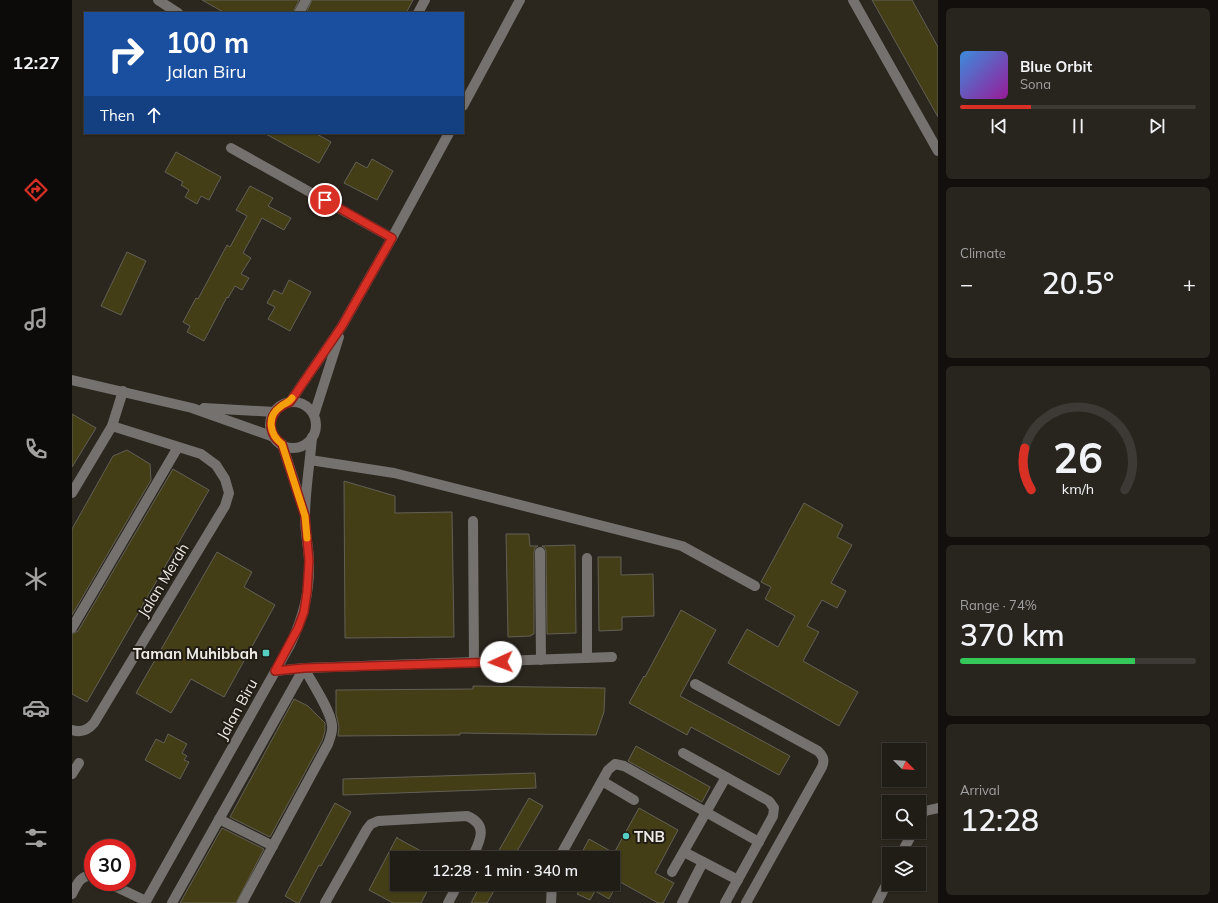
<!DOCTYPE html>
<meta charset="utf-8">
<style>
:root{--surface:#201c16;--page:#28251f;--text:#f1f3f6;--muted:#a2a1a1;--line:#3d3a35;--accent:#d93025}
body{margin:0;font-family:Mulish,sans-serif;background:var(--page);color:var(--text);height:100vh;display:flex;flex-direction:column;font-size:15px;white-space:nowrap}
*{box-sizing:border-box;margin:0}
p{font-size:13px;color:var(--muted)}
.icon{flex:none;width:22px;height:22px;fill:none;stroke:currentColor;stroke-width:2;stroke-linecap:round;stroke-linejoin:round}
.map{position:relative;flex:1;overflow:hidden}
.details{display:flex;flex-direction:column;gap:8px;padding:8px;background:#120f0c;width:280px}
.details>*{flex:none}
.guide{position:absolute;left:12px;top:12px;width:380px;height:122px;border-radius:0px;box-shadow:0 1px 3px #0004,0 0 0 1px var(--line);background:#1a4fa0;color:#fff;overflow:hidden}
.needle{width:26px;rotate:114deg}
.tools{position:absolute;left:810px;top:743px;display:grid;gap:8px}
.tools a{display:grid;place-items:center;width:44px;height:44px;border-radius:0px;background:var(--surface);box-shadow:0 1px 3px #0004,0 0 0 1px var(--line);font-size:20px}
.speed{position:absolute;left:12px;top:839px;display:flex;gap:8px;font-size:20px;font-weight:700;text-align:center}
.speed>*{display:grid;place-content:center;width:52px;height:52px;border-radius:50%;background:var(--surface);box-shadow:0 1px 3px #0004,0 0 0 1px var(--line);line-height:1}
.speed .limit{border:6px solid #d22;background:#fff;color:#111}
.pin{position:absolute;display:grid;place-items:center;width:34px;height:34px;color:#fff;margin:-17px;border:2px solid #fff;border-radius:50%;box-shadow:0 1px 4px #0007}
.me{position:absolute;width:44px;margin:-22px;rotate:268deg;stroke-linejoin:round;filter:drop-shadow(0 0 3px #0008)}
.turn{display:flex;align-items:center;gap:14px;height:84px;padding:0 16px;font-size:18px}
.turn .icon{width:52px;height:52px;stroke-width:2.5}
.turn b{display:block;font-size:28px;line-height:34px}
.then{display:flex;align-items:center;height:38px;padding:0 16px;background:#0003;gap:8px;font-size:15px}
.big{font-size:30px;font-weight:600;line-height:1.1}
.details .tile{flex:1;display:flex;flex-direction:column;justify-content:center;gap:6px;min-width:0;padding:0 14px;border-radius:6px;background:var(--page)}
.details .dial{align-items:center;gap:0}
.dial svg{height:104px;overflow:visible;fill:none;stroke:var(--line);stroke-width:7;stroke-linecap:round;text-anchor:middle}
.dial text{fill:var(--text);stroke:none}
.song{display:flex;align-items:center;gap:12px}
.cover{width:48px;height:48px;border-radius:6px;background:linear-gradient(135deg,hsl(210 70% 55%),hsl(300 70% 35%))}
.played{height:4px;border-radius:2px;background:linear-gradient(90deg,var(--accent) 30%,var(--line) 30%)}
.keys{display:flex;justify-content:space-around;direction:ltr}
.heat{display:flex;justify-content:space-between;align-items:center;font-size:22px;direction:ltr}
.charge{height:6px;border-radius:3px;background:linear-gradient(90deg,#34c759 74%,var(--line) 0)}
.trip{position:absolute;left:318px;top:851px;width:230px;height:40px;border-radius:0px;background:var(--surface);box-shadow:0 1px 3px #0004,0 0 0 1px var(--line);font-weight:600;line-height:40px;text-align:center}
main{display:flex;flex:1;min-height:0}
.dock{display:flex;flex-direction:column;width:72px;justify-content:space-around;align-items:center;background:#0d0b09;color:var(--muted)}
.dock .icon{width:28px;height:28px}
.dock .selected{color:var(--accent)}
.dock b{font-size:18px;color:var(--text)}
.map>svg:first-child{display:block}
.building{fill:#443e16;stroke:#626056}
.lines{fill:none;stroke-linecap:round;stroke-linejoin:round}
.minor{stroke:#75716e;stroke-width:10}
.route-casing{stroke:#8d1f18;stroke-width:10}
.route{stroke:#d93025;stroke-width:7}
.slow{stroke:#f59e0b;stroke-width:7}
.poi-dot{fill:#57cec2;stroke:#211c14;stroke-width:1.5}
.labels{text-anchor:middle;dominant-baseline:central;stroke-width:4;stroke-linejoin:round;paint-order:stroke}
.street-label{font-size:15px;fill:#eeebe6;stroke:#211c14}
.poi-label{font-size:15px;font-weight:bold;fill:#eeebe6;stroke:#211c14;text-anchor:end}
</style>
<main>
<nav class="dock">
<b>12:27</b>
<svg class="icon selected" aria-label="directions" viewBox="0 0 24 24"><path d="M12 3l9 9-9 9-9-9zM9 14v-3h6M13 9l2 2-2 2"/></svg>
<svg class="icon" aria-label="music" viewBox="0 0 24 24"><path d="M9 18V5l10-2v13"/><circle cx="6" cy="18" r="3"/><circle cx="16" cy="16" r="3"/></svg>
<svg class="icon" aria-label="phone" viewBox="0 0 24 24"><path d="M5 4h4l2 5-3 2q2 4 5 5l2-3 5 2v4C11 20 4 13 5 4z"/></svg>
<svg class="icon" aria-label="climate" viewBox="0 0 24 24"><path d="M12 3v18M4 7l16 10M4 17L20 7"/></svg>
<svg class="icon" aria-label="car" viewBox="0 0 24 24"><path d="M5 17H2v-5l4-1 3-4h7l3 4 3 1v5h-3M9 17h6M6 11h13"/><circle cx="7" cy="17" r="2"/><circle cx="17" cy="17" r="2"/></svg>
<svg class="icon" aria-label="filters" viewBox="0 0 24 24"><path d="M4 7h16M4 17h16"/><circle cx="9" cy="7" r="2"/><circle cx="15" cy="17" r="2"/></svg>
</nav>
<div class="map">
<svg width="866" height="903" viewBox="0 0 866 903">
<rect width="100%" height="100%" fill="#2b261e"/>
<g class="building">
<polygon points="130,0 227,0 221,13 153,13"/>
<polygon points="240,0 341,0 334,13 234,13"/>
<polygon points="800,0 840,0 866,47 866,117"/>
<polygon points="192,133 243,133 259,142 247,163"/>
<polygon points="104,152 149,177 137,200 129,196 125,204 113,197 117,190 109,185 111,182 93,172"/>
<polygon points="300,159 321,171 305,200 272,183 284,162 295,168"/>
<polygon points="178,186 201,198 196,206 219,218 212,230 190,218 171,253 179,258 169,274 177,278 170,290 163,286 156,298 155,297 132,341 115,332 118,326 111,322 124,298 126,299 155,245 158,247 175,216 164,210"/>
<polygon points="55,252 74,261 49,315 29,306"/>
<polygon points="217,280 239,292 218,331 196,319 203,307 195,303 202,290 210,294"/>
<polygon points="0,414 24,428 0,467"/>
<polygon points="55,450 78,464 79,480 0,615 0,529 41,456"/>
<polygon points="101,469 137,490 15,702 0,694 0,634 6,631"/>
<polygon points="272,481 323,496 323,513 380,512 382,637 273,638"/>
<polygon points="732,503 771,525 765,537 780,545 759,583 774,591 765,608 750,600 735,626 747,632 731,661 786,692 767,726 656,663 675,629 706,647 723,616 693,599 699,587 689,582"/>
<polygon points="434,534 457,534 458,546 466,546 463,548 462,552 462,634 459,635 459,636 436,637"/>
<polygon points="503,545 504,633 475,634 474,552 473,548 470,546"/>
<polygon points="145,552 180,572 172,587 203,605 152,697 119,679 99,713 64,693"/>
<polygon points="526,557 549,557 549,575 581,574 582,616 550,617 550,630 527,631"/>
<polygon points="609,610 644,630 608,696 718,756 707,775 619,727 615,735 557,703 572,676 573,677"/>
<polygon points="401,686 533,688 532,712 524,735 388,733 388,735 266,736 267,727 264,714 264,690 401,689"/>
<polygon points="222,699 236,706 253,723 253,731 250,741 198,837 158,817"/>
<polygon points="96,734 115,744 110,753 115,756 112,760 117,762 108,779 73,760 84,739 92,743"/>
<polygon points="564,746 638,787 630,802 556,761"/>
<polygon points="463,773 464,788 271,795 271,779"/>
<polygon points="457,798 471,806 441,858 436,858 426,852"/>
<polygon points="263,803 279,812 249,866 247,865 227,903 225,903 213,896"/>
<polygon points="567,808 606,830 583,873 602,883 591,903 586,903 541,878 541,858 507,858 517,839 542,853"/>
<polygon points="150,828 192,849 164,903 108,903"/>
<polygon points="325,837 325,838 362,858 325,858 325,884 359,884 349,903 321,903 297,890"/>
<polygon points="409,884 426,884 415,903 399,903"/>
<polygon points="511,884 545,884 537,899 523,891 518,900 505,894"/>
</g>
<g class="lines">
<g class="minor">
<polyline points="86,0 106,13"/>
<polyline points="781,0 866,151"/>
<polyline points="227,13 234,0"/>
<polyline points="346,13 353,0"/>
<polyline points="391,106 448,0"/>
<polyline points="159,148 320,238"/>
<polyline points="0,380 120,408 202,437"/>
<polyline points="218,402 270,326 320,238 377,133"/>
<circle cx="221" cy="425" r="23"/>
<polyline points="132,408 203,412"/>
<polyline points="242,415 267,337"/>
<polyline points="210,444 232,511"/>
<polyline points="238,460 322,473 610,546 683,586"/>
<polyline points="0,493 40,426 51,391"/>
<polyline points="401,521 402,663"/>
<polyline points="468,552 469,660"/>
<polyline points="0,628 106,447"/>
<polyline points="515,658 515,558"/>
<polyline points="203,671 232,668 540,657"/>
<path d="M623,684l123,67c5,5 7,9 4,16l-76,136"/>
<path d="M0,730c9,3 16,0 22,-7l131,-217 4,-13 -4,-14 -9,-14 -15,-11 -89,-28"/>
<polyline points="611,753 697,801 702,808 701,816 653,903"/>
<polyline points="0,774 7,763"/>
<polyline points="530,781 562,800"/>
<polyline points="147,819 201,846"/>
<polyline points="847,819 853,811 866,808"/>
<polyline points="612,852 666,880"/>
<polyline points="829,854 841,832"/>
<polyline points="487,858 536,770 543,764 552,766 687,842"/>
<polyline points="600,872 654,777"/>
<polyline points="34,882 74,901"/>
<path d="M0,894c5,-10 9,-20 21,-18"/>
<path d="M73,903l145,-258c14,-29 20,-54 19,-86 -1,-14 -4,-28 -4,-42 0,-26 5,-54 7,-80"/>
<polyline points="100,903 232,668"/>
<path d="M170,903l86,-159c2,-6 5,-12 4,-19 -2,-16 -20,-42 -28,-57"/>
<path d="M253,903l42,-74 4,-5 7,-3 89,-5c22,9 13,25 5,42"/>
<polyline points="376,903 386,884"/>
<polyline points="479,903 480,884"/>
<polyline points="610,903 631,862"/>
<polyline points="805,903 817,879"/>
</g>
</g>
<g class="lines">
<defs>
<path id="route" d="M253,200l67,38 -50,88 -52,76c-21,7 -26,29 -8,42l23,72 4,45 -2,31 -3,20 -6,16 -23,43 29,-3 197,-6"/>
</defs>
<use href="#route" class="route-casing"/>
<use href="#route" class="route"/>
<path class="slow" d="M220,398c-3,5 -8,5 -12,9 -14,10 -10,28 2,37l23,72 2,22"/>
</g>
<g class="poi-dot">
<rect x="190" y="649" width="8" height="8" rx="2"/>
<circle cx="554" cy="836" r="4"/>
</g>
<g class="labels">
<g class="street-label">
<text transform="translate(91 580) rotate(-59)">Jalan Merah</text>
<text transform="translate(165 709) rotate(-61)">Jalan Biru</text>
</g>
<g class="poi-label">
<text x="186" y="653">Taman Muhibbah</text>
<text x="562" y="836" text-anchor="start">TNB</text>
</g>
</g>
</svg>
<div class="tools">
<a><svg class="needle" viewBox="-14 -14 28 28"><path d="M0-13l5 13h-10z" fill="#e53935"/><path d="M0 13l5-13h-10z" fill="#a2a1a1"/></svg></a>
<a><svg class="icon" aria-label="search" viewBox="0 0 24 24"><circle cx="10" cy="10" r="6"/><path d="M15 15l6 6"/></svg></a>
<a><svg class="icon" aria-label="layers" viewBox="0 0 24 24"><path d="M12 4l9 5-9 5-9-5zM3 14l9 5 9-5"/></svg></a>
</div>
<div class="speed"><div class="limit">30</div></div>
<div class="pin" style="left:253px;top:200px;background:#d93025"><svg class="icon" aria-label="arrive" viewBox="0 0 24 24"><path d="M6 21V4h12l-3 4 3 4H6"/></svg></div>
<svg class="me" style="left:429px;top:662px" viewBox="-20 -20 40 40"><circle r="19" fill="#fff"/><path d="M0-13L10 11 0 6-10 11z" fill="#d93025"/></svg>
<div class="trip">12:28 · 1 min · 340 m</div>
<div class="guide">
<div class="turn"><svg class="icon" aria-label="right" viewBox="0 0 24 24"><path d="M7 20v-9h11M14 6l5 5-5 5"/></svg><div><b>100 m</b>Jalan Biru</div></div>
<div class="then">Then<svg class="icon" aria-label="ahead" viewBox="0 0 24 24"><path d="M12 20V5M6 11l6-6 6 6"/></svg></div>
</div>
</div>
<section class="details">
<div class="tile">
<div class="song"><i class="cover"></i><div><b>Blue Orbit</b><p>Sona</p></div></div>
<div class="played"></div>
<div class="keys"><svg class="icon" aria-label="previous" viewBox="0 0 24 24"><path d="M18 5L8 12l10 7zM5 5v14"/></svg><svg class="icon" aria-label="pause" viewBox="0 0 24 24"><path d="M8 5v14M16 5v14"/></svg><svg class="icon" aria-label="next" viewBox="0 0 24 24"><path d="M6 5l10 7-10 7zM19 5v14"/></svg></div>
</div>
<div class="tile"><p>Climate</p>
<div class="heat"><a>−</a><b class="big">20.5°</b><a>+</a></div>
</div>
<div class="tile dial"><svg viewBox="0 0 100 80">
<path d="M14 69A42 42 0 1 1 86 69"/>
<path d="M14 69A42 42 0 0 1 9 37" stroke="#d93025"/>
<text x="50" y="56" font-size="32" font-weight="700">26</text>
<text x="50" y="72" font-size="11">km/h</text>
</svg></div>
<div class="tile"><p>Range · 74%</p><b class="big">370 km</b><div class="charge"></div></div>
<div class="tile"><p>Arrival</p><b class="big">12:28</b></div>
</section>
</main>
